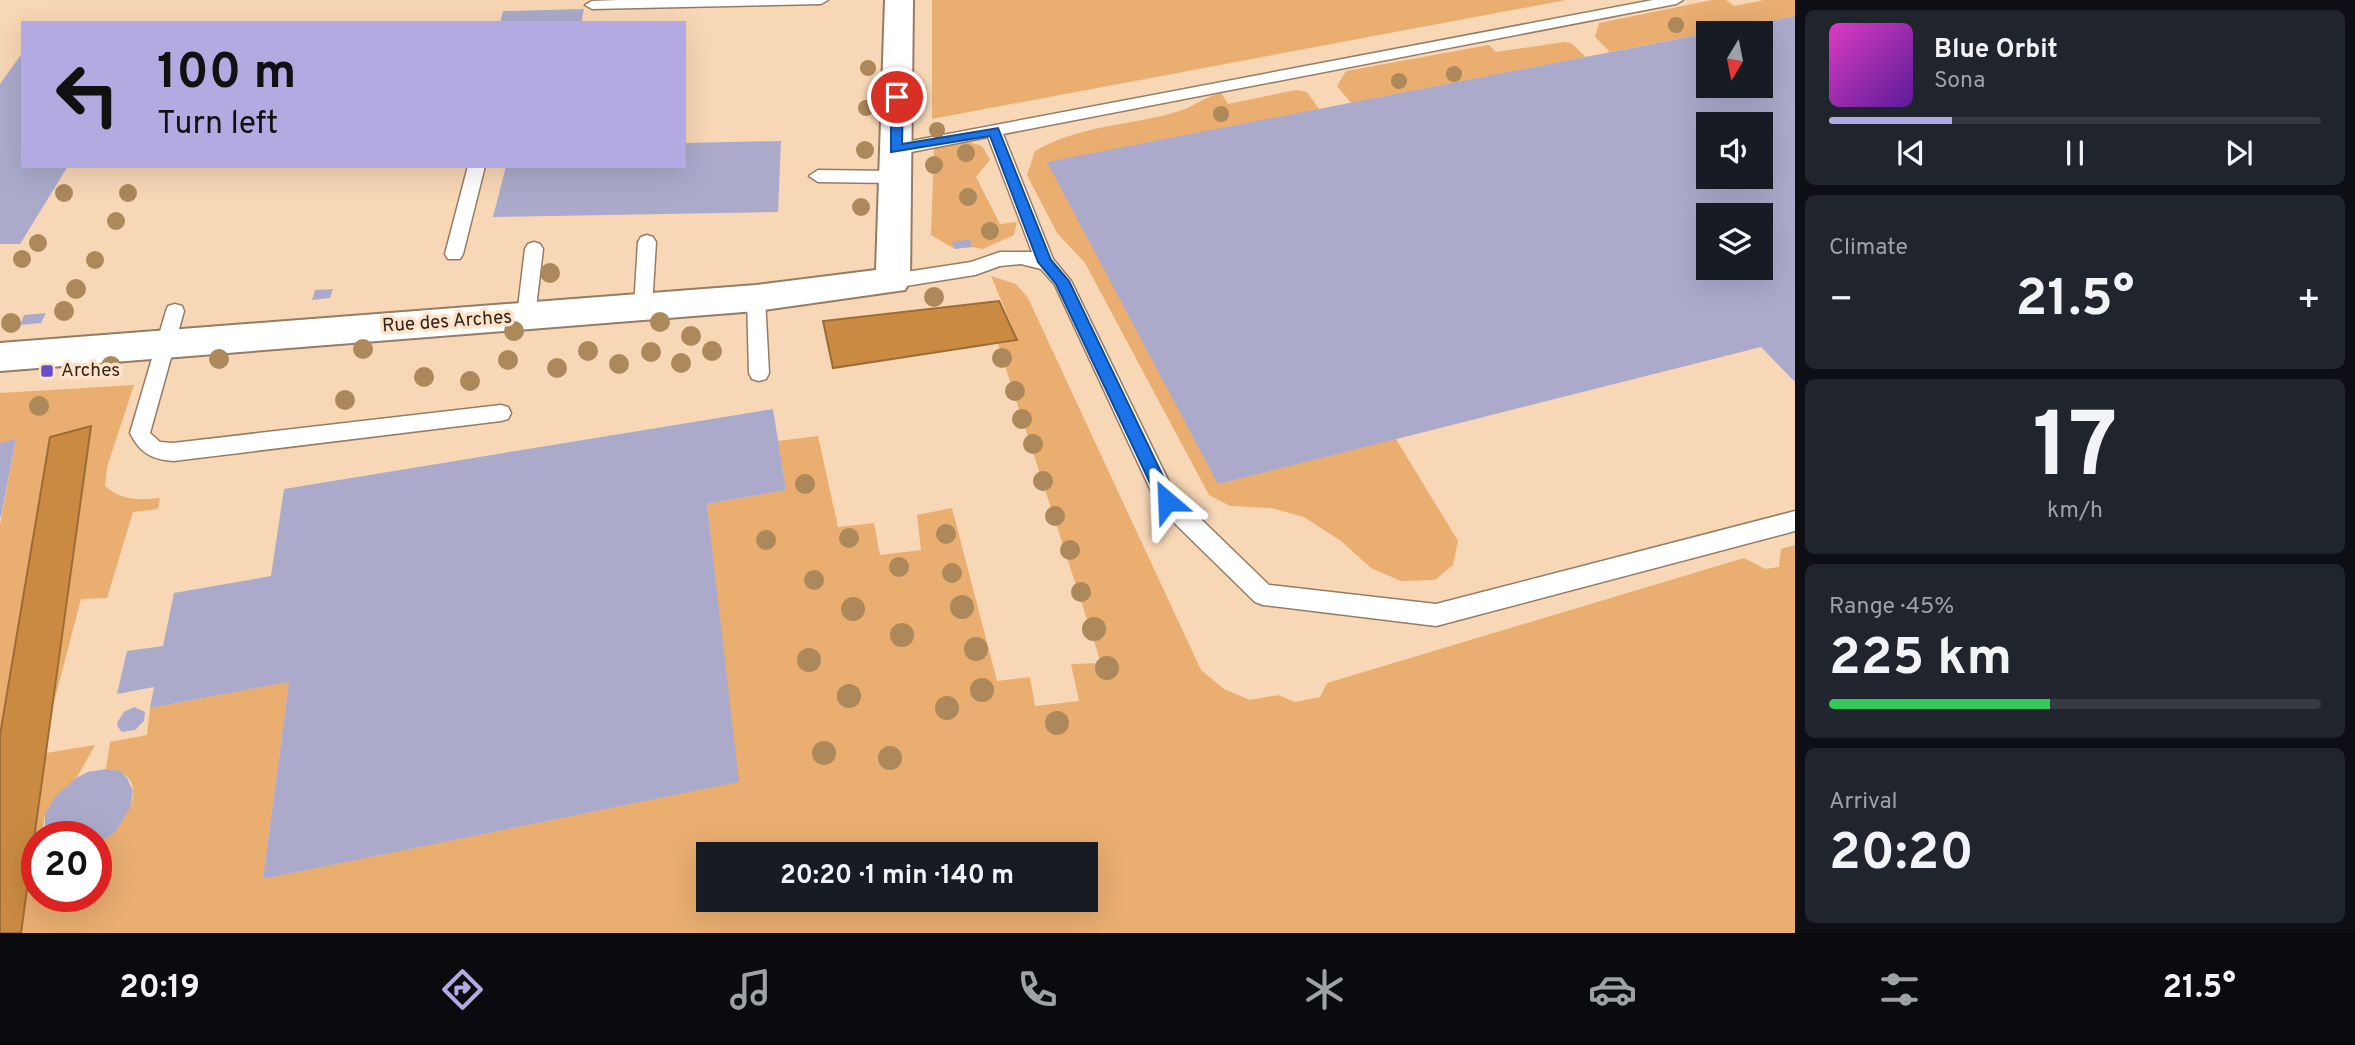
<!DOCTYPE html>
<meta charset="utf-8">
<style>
:root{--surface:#171b24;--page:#20242c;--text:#f1f3f6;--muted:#9ea1a6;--line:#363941;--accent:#b3aae2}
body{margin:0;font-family:Overpass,sans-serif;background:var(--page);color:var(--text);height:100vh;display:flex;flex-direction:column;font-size:26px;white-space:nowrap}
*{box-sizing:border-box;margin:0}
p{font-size:23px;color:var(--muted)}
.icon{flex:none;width:38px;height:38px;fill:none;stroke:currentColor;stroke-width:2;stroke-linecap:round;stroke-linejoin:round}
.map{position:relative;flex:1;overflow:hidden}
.sheet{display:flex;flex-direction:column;gap:10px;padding:10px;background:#0d0f14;width:560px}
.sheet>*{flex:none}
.guide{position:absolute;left:21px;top:21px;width:665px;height:147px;border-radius:0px;box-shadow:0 7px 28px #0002;background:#b3aae2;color:#111;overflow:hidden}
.needle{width:46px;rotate:190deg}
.fabs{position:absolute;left:1696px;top:21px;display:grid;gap:14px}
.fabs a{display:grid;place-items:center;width:77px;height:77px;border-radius:0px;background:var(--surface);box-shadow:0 7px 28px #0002;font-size:35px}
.speed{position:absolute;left:21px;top:821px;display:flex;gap:14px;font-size:35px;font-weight:700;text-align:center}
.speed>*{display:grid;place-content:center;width:91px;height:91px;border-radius:50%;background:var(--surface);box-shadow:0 7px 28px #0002;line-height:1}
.speed .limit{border:10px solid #d22;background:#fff;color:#111}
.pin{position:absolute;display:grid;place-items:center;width:60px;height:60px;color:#fff;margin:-30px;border:4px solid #fff;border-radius:50%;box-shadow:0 2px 7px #0007}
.me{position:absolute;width:77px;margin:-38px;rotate:334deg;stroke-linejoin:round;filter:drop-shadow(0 0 5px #0008)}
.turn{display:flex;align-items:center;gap:24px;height:147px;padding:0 21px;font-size:32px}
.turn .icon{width:91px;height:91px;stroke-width:2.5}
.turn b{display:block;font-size:49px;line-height:60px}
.big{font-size:52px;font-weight:700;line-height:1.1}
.sheet .widget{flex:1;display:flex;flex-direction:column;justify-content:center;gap:10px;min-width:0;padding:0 24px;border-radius:10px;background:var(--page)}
.sheet .dial{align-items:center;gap:0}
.dial b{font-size:91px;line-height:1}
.song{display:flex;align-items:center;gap:21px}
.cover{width:84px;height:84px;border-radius:10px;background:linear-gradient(135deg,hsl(310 70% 55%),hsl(270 70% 35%))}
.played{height:7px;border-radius:4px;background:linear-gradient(90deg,var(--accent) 25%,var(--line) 25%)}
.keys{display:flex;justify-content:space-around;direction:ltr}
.heat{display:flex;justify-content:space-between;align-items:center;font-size:38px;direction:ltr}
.charge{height:10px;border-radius:5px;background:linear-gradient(90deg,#34c759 45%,var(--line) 0)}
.trip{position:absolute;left:696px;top:842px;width:402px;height:70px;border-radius:0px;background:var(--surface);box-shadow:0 7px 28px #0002;font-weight:700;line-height:70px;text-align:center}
.dock{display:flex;height:112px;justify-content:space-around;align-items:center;background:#090b0e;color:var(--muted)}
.dock .icon{width:49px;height:49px}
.dock .on{color:var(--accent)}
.dock b{font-size:32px;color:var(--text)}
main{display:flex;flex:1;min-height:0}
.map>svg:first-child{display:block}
.built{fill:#f8d7b6;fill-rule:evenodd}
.green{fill:#e9ae70;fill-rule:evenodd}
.water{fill:#ca8a41;stroke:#9c6c36;stroke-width:2}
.building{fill:#abaacb;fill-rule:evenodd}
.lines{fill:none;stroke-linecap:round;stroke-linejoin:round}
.lane-casing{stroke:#957c64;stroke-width:3}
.street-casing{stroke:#957c64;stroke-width:4}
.lane{fill:#fff;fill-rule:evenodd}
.street{fill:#fff;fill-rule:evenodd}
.tree{fill:#ac885b}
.route{fill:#1a73e8;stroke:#114b97;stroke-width:2}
.poi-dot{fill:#6751ca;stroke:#fee3c8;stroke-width:2.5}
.labels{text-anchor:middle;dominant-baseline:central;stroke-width:7;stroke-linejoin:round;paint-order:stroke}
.street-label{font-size:19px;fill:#31271d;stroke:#fee3c8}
.poi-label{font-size:19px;fill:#31271d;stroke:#fee3c8;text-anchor:start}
</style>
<main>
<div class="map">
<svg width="1795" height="933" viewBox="0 0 1795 933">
<rect width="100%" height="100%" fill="#fee3c8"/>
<path class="built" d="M0,0h1795v933h-1795zM23,23h661v143h-661zM1708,33h52v53h-52zM1708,124h52v53h-52zM1708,215h52v53h-52zM37,836h59v60h-59zM709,854h378v46h-378z"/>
<g class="green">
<polygon points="932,0 1566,0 932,119"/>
<polygon points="1712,0 1726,0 1734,6 1764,0 1795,0 1795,16 1610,52 1595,37 1599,23"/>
<polygon points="1564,42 1571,43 1586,57 1351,103 1337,86 1346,71 1489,45 1496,52"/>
<path d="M1296,90l11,2 12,17 -101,375 178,-45 62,102 -5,24 -18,15 -34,1 -30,-13 -30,-27 -37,-24 -33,-9 -41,-2 -21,-11 -124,-232 -28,-30 -30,-58 8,-24c44,-26 94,-25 141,-39 16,-4 28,-15 45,-19l7,11z"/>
<polygon points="965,141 982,146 990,160 976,177 1000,224 1017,222 1014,235 983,249 972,247 969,240 953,243 955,249 931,235 934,148"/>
<path d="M991,276l25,8 12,14 173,372 23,19 26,11 28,-5 17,7 25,-5 7,-14 417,-125 21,11 14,-2 2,-18 14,-4v388h-1774l25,-180 49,-8c-6,10 -11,21 -17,30 -14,20 -41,31 -33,61h-8v60h59v-50c27,-16 63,-71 10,-77l4,-27 37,-7 3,-27 139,-26 -26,197 475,-97 -31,-278 79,-14 -8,-49 40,-5 20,91 36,-4 6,32 41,-5 -4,-35 35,-7 45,173 33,-4 5,29 44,-5 -8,-37 30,-1 -103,-319 19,-5zM709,854h378v46h-378z"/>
<path d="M134,385l-27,82 -2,19c17,15 33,14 55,12l-2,11 -25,3 -26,86 -26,1 -28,107 38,-279 -41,10 -50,298v-210l16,-85 -16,3v-50z"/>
</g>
<g class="water">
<polygon points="999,301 1017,340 833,368 823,321"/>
<polygon points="91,426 21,933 0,933 0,735 50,437"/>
</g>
<g class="building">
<polygon points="584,9 581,23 500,23 503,11"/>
<path d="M1795,16v366l-34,-35 -543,137 -171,-322 661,-129v53h52v-53l-48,-1zM1708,124h52v53h-52zM1708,215h52v53h-52z"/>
<polygon points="23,52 23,166 68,166 20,244 0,244 0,84"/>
<polygon points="781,141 778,212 493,217 506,166 684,166 684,143"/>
<polygon points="970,239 972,247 955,249 952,242"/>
<polygon points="333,289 330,298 312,300 315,290"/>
<polygon points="46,313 41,323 20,325 24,315"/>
<polygon points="773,409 786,490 707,504 739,782 263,879 289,682 150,708 154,687 117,694 127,651 163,646 174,593 271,576 284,489"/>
<polygon points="16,439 1,517 0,517 0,443"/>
<polygon points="134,707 145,712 144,721 135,730 122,732 117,726 118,721 124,712"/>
<polygon points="106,769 120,771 127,778 133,791 130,808 116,831 96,846 96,836 45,836 45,814 55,797 76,778 88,772"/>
</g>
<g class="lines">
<defs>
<g id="lane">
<polygon points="828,0 821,4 592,9 585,5 592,1 618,0"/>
<polygon points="1653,0 1683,0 1676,4 1003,134 1053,259 1071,281 1175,494 1269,585 1436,604 1795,511 1795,531 1436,626 1263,605 1255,602 1159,508 1055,285 1041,269 1021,264 1000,266 975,275 893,288 886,286 884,281 886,276 893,274 971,262 1000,252 1032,252 988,137 896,155 888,149 890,145"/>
<polygon points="468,166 485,166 463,254 460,259 448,259 445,254"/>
<polygon points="818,170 894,171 903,177 894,183 818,182 809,176"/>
<polygon points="647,235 653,237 656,242 652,307 650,312 643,314 636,312 634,307 638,242 641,237"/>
<polygon points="534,242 540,244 543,249 535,316 533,321 526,323 519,321 517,316 525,249 528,244"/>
<polygon points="756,291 763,293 765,298 769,373 766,379 759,381 752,379 749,373 747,298 749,293"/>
<path d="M175,304l7,2 2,5 -34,122 10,9 13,1 328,-38 7,2 3,6 -3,6 -7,2 -328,40c-22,-2 -33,-8 -43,-28l36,-122 2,-5z"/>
</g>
<polygon id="street" points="885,0 913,0 910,281 905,290 756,311 0,371 0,343 756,285 876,270"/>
</defs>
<use href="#lane" class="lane-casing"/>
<use href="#street" class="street-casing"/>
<use href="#lane" class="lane"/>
<use href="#street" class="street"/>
</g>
<g class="tree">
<circle cx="1676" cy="25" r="8"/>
<circle cx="868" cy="68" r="8"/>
<circle cx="1454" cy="74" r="8"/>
<circle cx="1399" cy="81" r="8"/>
<circle cx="866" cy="108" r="8"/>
<circle cx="1221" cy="114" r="8"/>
<circle cx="937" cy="130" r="8"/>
<circle cx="865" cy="150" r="9"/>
<circle cx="966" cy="153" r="9"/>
<circle cx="934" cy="165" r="9"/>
<circle cx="64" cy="193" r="9"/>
<circle cx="128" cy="193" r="9"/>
<circle cx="968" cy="197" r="9"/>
<circle cx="861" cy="207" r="9"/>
<circle cx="116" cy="221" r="9"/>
<circle cx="990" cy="231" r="9"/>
<circle cx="38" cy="243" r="9"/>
<circle cx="22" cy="259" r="9"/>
<circle cx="95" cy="260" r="9"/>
<circle cx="550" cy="273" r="10"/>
<circle cx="76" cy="289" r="10"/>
<circle cx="934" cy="297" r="10"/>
<circle cx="64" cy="311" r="10"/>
<circle cx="660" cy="322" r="10"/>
<circle cx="11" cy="323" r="10"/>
<circle cx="514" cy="331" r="10"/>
<circle cx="691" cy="336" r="10"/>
<circle cx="363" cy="349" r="10"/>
<circle cx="588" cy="351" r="10"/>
<circle cx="712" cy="351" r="10"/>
<circle cx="651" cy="352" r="10"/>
<circle cx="1002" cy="358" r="10"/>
<circle cx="219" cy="359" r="10"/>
<circle cx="508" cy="360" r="10"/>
<circle cx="681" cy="363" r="10"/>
<circle cx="619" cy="364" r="10"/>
<circle cx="111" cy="366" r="10"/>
<circle cx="557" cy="368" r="10"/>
<circle cx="424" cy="377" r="10"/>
<circle cx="470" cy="381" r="10"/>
<circle cx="1015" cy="391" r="10"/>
<circle cx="345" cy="400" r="10"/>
<circle cx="39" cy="406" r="10"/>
<circle cx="1022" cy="419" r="10"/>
<circle cx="1033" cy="444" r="10"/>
<circle cx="1043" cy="481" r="10"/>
<circle cx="805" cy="484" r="10"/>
<circle cx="1055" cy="516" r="10"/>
<circle cx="946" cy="534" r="10"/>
<circle cx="849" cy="538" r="10"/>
<circle cx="766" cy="540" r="10"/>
<circle cx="1070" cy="550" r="10"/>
<circle cx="899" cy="567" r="10"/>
<circle cx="952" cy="573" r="10"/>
<circle cx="814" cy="580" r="10"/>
<circle cx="1081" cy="592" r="10"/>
<circle cx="962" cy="607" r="12"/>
<circle cx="853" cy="609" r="12"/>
<circle cx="1094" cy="629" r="12"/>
<circle cx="902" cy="635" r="12"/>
<circle cx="976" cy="649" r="12"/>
<circle cx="809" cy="660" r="12"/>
<circle cx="1107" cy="668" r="12"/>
<circle cx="982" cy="690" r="12"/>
<circle cx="849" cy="696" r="12"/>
<circle cx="947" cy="708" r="12"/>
<circle cx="1057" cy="723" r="12"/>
<circle cx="824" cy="753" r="12"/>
<circle cx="890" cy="758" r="12"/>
</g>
<polygon class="route" points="897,94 903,97 902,144 998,128 1051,260 1069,281 1175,501 1173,506 1161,506 1056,284 1038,262 990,136 891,152 891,97"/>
<rect class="poi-dot" x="40" y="364" width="14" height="14" rx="3.5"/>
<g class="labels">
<g class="street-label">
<text transform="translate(447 322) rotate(-4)">Rue des Arches</text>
</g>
<g class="poi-label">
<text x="61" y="371">Arches</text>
</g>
</g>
</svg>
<div class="fabs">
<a><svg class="needle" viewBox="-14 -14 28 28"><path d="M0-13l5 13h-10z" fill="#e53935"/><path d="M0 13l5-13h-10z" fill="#9ea1a6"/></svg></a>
<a><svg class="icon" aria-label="sound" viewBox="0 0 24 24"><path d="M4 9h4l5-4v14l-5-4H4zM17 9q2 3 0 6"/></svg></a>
<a><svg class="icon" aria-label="layers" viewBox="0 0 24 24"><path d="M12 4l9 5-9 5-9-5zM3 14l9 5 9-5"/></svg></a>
</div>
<div class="speed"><div class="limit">20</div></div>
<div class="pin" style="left:897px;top:97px;background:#d93025"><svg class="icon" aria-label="arrive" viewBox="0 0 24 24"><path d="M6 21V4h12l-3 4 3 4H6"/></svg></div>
<svg class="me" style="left:1167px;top:501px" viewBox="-20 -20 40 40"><path d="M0-17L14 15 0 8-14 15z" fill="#1a73e8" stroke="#fff" stroke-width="4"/></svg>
<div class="trip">20:20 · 1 min · 140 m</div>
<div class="guide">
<div class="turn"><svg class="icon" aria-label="left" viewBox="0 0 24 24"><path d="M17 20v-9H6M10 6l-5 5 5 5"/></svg><div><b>100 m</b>Turn left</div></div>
</div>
</div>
<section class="sheet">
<div class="widget">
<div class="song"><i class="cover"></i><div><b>Blue Orbit</b><p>Sona</p></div></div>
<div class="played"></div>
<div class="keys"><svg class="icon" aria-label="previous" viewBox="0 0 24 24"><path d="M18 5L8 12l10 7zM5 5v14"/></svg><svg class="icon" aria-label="pause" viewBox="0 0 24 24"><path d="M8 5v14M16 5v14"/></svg><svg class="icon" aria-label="next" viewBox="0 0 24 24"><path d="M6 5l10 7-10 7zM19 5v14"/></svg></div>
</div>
<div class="widget"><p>Climate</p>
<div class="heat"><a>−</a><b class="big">21.5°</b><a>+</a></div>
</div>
<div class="widget dial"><b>17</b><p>km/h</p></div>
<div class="widget"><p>Range · 45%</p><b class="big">225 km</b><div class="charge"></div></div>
<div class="widget"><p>Arrival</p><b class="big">20:20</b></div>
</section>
</main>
<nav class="dock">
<b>20:19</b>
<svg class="icon on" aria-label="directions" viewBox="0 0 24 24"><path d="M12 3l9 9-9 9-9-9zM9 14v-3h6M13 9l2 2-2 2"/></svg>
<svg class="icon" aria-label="music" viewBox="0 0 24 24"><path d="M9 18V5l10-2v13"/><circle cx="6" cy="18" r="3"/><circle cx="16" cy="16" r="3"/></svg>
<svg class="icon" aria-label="phone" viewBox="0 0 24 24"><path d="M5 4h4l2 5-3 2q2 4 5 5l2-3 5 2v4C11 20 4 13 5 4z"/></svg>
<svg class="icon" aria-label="climate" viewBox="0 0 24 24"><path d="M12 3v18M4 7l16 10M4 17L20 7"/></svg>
<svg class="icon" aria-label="car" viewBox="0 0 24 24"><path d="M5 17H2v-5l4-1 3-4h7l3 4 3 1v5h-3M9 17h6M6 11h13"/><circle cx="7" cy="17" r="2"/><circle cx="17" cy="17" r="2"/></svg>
<svg class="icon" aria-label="filters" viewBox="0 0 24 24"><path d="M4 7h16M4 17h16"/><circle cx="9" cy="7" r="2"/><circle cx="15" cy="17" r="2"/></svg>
<b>21.5°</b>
</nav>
